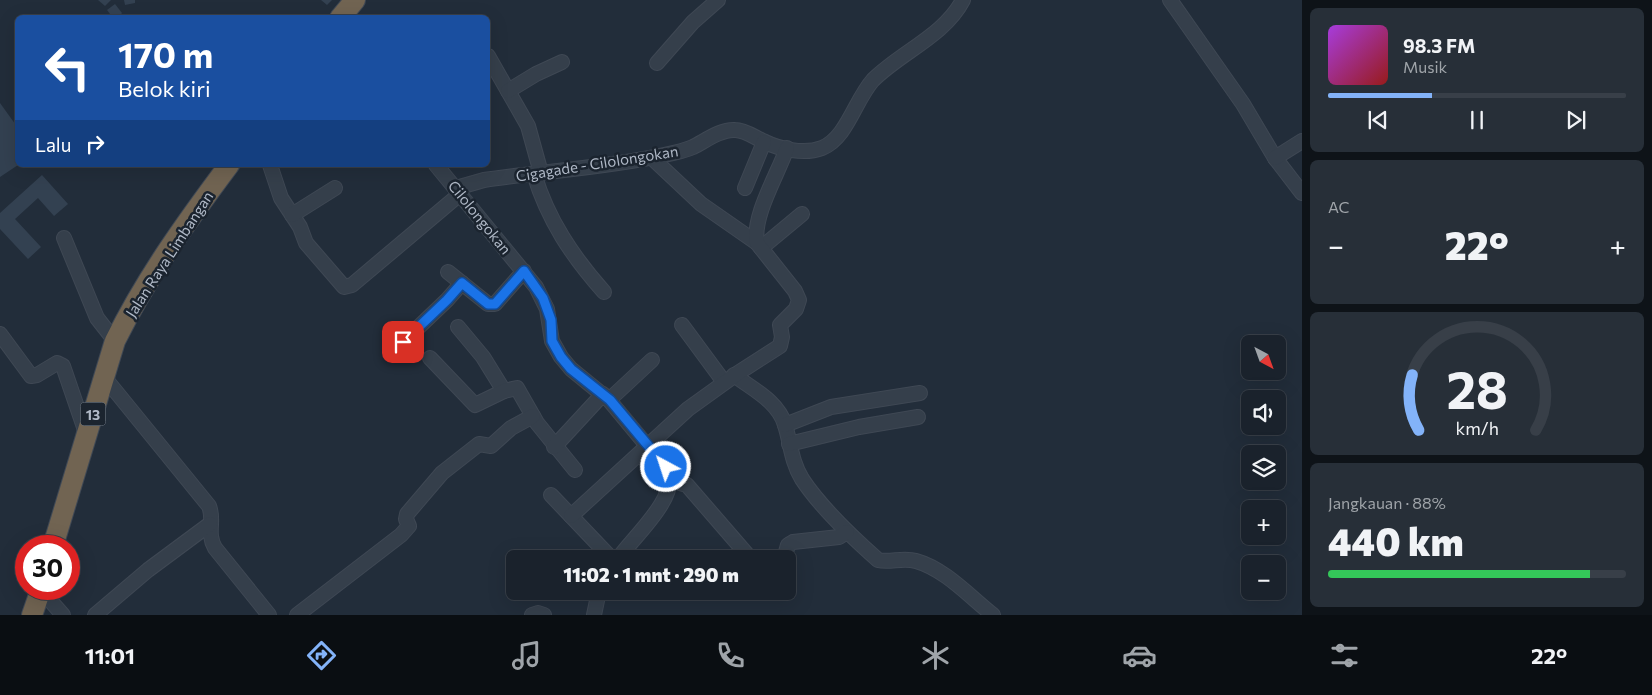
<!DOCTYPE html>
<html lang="id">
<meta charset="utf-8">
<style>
:root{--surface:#1a222c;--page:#272f38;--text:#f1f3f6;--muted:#9fa4a9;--line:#383f48;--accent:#83b3f9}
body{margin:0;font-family:Commissioner,sans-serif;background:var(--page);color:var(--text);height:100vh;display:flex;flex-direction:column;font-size:19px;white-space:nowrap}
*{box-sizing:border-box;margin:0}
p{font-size:16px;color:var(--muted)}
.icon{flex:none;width:28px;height:28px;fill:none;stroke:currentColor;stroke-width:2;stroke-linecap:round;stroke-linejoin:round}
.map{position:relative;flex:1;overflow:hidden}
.drawer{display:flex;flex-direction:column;gap:8px;padding:8px;background:#0e1318;width:350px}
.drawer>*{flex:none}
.guide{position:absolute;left:15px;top:15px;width:475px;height:152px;border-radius:8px;box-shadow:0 5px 20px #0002,0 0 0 1px var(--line);background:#1a4fa0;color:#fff;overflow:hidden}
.needle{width:32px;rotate:139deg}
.fabs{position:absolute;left:1241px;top:335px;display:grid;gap:10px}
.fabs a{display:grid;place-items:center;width:45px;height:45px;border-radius:8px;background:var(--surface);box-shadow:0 5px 20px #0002,0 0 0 1px var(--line);font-size:25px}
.speed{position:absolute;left:15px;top:535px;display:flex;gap:10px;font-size:25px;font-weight:700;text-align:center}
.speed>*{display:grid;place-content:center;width:65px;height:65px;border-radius:50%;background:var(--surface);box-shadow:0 5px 20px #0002,0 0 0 1px var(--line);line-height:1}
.speed .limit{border:8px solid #d22;background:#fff;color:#111}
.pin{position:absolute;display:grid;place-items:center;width:42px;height:42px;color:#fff;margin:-21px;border-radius:10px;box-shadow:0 2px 8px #0006}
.me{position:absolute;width:55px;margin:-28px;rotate:320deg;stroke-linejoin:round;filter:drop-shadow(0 0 4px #0008)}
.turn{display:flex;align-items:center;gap:18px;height:105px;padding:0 20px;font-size:22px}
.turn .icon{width:65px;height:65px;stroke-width:2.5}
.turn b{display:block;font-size:35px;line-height:42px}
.then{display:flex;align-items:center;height:48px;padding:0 20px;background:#0003;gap:10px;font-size:19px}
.big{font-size:38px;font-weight:800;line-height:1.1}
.drawer .card{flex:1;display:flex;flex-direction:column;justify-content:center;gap:8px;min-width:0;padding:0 18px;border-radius:8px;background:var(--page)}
.drawer .dial{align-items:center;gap:0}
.dial svg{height:130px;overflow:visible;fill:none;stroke:var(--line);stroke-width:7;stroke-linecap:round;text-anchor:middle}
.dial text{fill:var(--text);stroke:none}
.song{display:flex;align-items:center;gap:15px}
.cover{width:60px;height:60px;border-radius:8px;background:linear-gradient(135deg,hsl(280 70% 55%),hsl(0 70% 35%))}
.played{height:5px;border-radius:2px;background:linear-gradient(90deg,var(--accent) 35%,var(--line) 35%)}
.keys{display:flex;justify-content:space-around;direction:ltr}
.heat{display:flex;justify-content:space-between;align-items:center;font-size:28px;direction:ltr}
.charge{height:8px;border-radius:4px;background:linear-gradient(90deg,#34c759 88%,var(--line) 0)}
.trip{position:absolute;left:506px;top:550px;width:290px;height:50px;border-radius:8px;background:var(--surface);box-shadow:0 5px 20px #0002,0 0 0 1px var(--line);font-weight:800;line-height:50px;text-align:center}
.tab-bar{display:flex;height:80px;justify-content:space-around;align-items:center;background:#0a0e12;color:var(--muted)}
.tab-bar .icon{width:35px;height:35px}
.tab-bar .selected{color:var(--accent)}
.tab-bar b{font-size:22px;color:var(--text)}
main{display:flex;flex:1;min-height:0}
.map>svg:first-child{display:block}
.building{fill:#334151}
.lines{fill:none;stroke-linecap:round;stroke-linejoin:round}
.minor-casing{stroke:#3f4854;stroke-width:16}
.highway-casing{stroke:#404955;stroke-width:22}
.minor{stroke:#353f4b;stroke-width:14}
.highway{stroke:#716452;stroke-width:20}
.route-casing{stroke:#114b97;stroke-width:12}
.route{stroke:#1a73e8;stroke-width:9}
.labels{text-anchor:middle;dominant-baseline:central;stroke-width:5;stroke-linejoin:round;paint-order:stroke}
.shield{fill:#1b242f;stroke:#838c99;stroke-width:1}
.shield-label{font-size:14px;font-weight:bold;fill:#b0b9c7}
.street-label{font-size:15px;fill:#b0b9c7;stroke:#1b242f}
</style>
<main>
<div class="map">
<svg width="1302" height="615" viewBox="0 0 1302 615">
<rect width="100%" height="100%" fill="#222d3a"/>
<g class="building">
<polygon points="98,0 111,0 105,6"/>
<polygon points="124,0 135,0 135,3 125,5"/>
<polygon points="321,0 332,0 327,5"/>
<polygon points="115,4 122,13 118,18 113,18 107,10"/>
<polygon points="0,103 18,128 18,165 0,177"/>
<polygon points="42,175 68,204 54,216 38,198 15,219 41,247 28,259 0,229 0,213"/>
</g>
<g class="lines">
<defs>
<g id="minor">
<polyline points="1170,0 1243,104 1275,158 1302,193"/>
<polyline points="488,56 528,126 541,173"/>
<polyline points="657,63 693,22 718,0"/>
<polyline points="508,91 536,74 562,62"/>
<polyline points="652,158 701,204 757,243"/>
<polyline points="1275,158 1302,141"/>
<polyline points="270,165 281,198 300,227 306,243 344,287 352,285 460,194"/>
<path d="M436,165l100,122 11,22 5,32 9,16 10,12 38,31 59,71c11,27 -36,67 -50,88"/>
<path d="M534,174c14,46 38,82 70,118"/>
<path d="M456,188l28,-8c60,-9 121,-12 180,-25 10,-2 20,-4 29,-8 12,-6 28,-18 42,-17 10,0 19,7 28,11 16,8 41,14 59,7 25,-10 33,-48 51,-68 28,-28 71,-44 90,-80"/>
<polyline points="745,188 764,142"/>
<polyline points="292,215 335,188"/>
<polyline points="64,238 97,318 115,341"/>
<polyline points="761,248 802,214"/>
<polyline points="448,272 488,304 495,304 524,271"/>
<polyline points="682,325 724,382"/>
<polyline points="458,327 483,357 504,391"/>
<polyline points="0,334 31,376 37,375 57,363 63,366 87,436"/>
<polyline points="403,342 447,300 462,283"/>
<polyline points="430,358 475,405 504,391 517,388 537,423 575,470"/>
<path d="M734,375c18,14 44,26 51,50 6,19 6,36 17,54 19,29 50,58 76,81 12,3 25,-3 38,1 29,8 54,36 77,54"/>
<path d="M104,377l105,129c6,15 -3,26 6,42l54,67"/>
<polyline points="609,400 652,360"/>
<polyline points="785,425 831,407 920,393"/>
<polyline points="789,444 859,427 918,417"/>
<polyline points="554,447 603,394"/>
<polyline points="670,480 687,485 751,559"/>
<polyline points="551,495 612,559"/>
<path d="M571,516l117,-107 50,-36 42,-27 2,-9 -2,-12 16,-16 3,-9 -4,-9 -38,-48c-5,-27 21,-69 30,-95"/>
<polyline points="784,559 788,545 793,542 839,537 847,532"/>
<polyline points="41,590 63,615"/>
<polyline points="95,615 148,570 210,524"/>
<polyline points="297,615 401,535 409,526 406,519 407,514 442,473 479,444 491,446 511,428 533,416"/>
<polyline points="532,615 538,613 544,615"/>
<polyline points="594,615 599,591"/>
</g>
<g id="highway">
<polyline points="340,18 355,0"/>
<path d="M53,546l62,-205c31,-63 72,-120 114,-176"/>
<polyline points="32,615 41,589"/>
</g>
</defs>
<use href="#minor" class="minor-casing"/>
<use href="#highway" class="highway-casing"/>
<use href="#minor" class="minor"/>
<use href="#highway" class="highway"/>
</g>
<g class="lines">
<defs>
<polyline id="route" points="403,342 447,300 462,283 488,304 495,304 524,271 543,298 551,320 552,341 561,357 571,369 610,400 666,467"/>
</defs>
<use href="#route" class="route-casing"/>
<use href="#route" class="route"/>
</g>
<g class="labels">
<rect class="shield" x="80.5" y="402.5" width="25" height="23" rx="4"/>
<g class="shield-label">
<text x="93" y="414">13</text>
</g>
<g class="street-label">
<text transform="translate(597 163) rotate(-9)">Cigagade - Cilolongokan</text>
<text transform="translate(480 217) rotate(51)">Cilolongokan</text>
<text transform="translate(169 254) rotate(-57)">Jalan Raya Limbangan</text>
</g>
</g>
</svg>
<div class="fabs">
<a><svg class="needle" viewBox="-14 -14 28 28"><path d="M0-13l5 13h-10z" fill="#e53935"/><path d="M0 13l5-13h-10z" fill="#9fa4a9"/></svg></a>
<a><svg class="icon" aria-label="sound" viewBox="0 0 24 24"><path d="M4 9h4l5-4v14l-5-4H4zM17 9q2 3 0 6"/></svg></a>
<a><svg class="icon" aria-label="layers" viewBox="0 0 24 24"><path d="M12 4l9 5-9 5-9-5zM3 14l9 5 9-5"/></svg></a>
<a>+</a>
<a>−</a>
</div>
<div class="speed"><div class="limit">30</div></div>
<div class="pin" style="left:403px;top:342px;background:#d93025"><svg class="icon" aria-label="arrive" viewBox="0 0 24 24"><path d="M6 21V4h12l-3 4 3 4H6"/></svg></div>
<svg class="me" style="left:666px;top:467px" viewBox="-20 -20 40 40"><circle r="17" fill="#1a73e8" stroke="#fff" stroke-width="3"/><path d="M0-11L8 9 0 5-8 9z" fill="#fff"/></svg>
<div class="trip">11:02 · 1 mnt · 290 m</div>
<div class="guide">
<div class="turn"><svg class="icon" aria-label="left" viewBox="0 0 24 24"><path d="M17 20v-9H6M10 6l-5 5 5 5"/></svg><div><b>170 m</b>Belok kiri</div></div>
<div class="then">Lalu<svg class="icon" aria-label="right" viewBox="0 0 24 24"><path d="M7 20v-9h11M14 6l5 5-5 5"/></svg></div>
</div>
</div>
<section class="drawer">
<div class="card">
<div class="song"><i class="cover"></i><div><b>98.3 FM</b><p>Musik</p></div></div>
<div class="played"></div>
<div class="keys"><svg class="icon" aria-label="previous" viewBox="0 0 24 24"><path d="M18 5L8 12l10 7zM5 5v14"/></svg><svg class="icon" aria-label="pause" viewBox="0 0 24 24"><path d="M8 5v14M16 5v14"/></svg><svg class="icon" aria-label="next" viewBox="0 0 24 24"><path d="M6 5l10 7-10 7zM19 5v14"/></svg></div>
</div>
<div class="card"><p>AC</p>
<div class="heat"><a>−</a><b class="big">22°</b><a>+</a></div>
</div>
<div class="card dial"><svg viewBox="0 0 100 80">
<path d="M14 69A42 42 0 1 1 86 69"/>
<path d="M14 69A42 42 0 0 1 10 35" stroke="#83b3f9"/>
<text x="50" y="56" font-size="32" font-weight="700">28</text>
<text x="50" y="72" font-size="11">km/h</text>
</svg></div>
<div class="card"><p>Jangkauan · 88%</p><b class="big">440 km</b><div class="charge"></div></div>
</section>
</main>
<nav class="tab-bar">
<b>11:01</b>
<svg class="icon selected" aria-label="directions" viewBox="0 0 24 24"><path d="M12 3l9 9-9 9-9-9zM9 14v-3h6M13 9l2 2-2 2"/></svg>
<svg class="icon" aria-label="music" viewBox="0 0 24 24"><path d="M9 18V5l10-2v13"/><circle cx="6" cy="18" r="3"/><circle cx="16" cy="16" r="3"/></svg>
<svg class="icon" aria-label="phone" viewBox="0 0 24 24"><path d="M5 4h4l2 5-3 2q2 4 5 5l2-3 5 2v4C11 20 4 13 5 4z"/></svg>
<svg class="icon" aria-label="climate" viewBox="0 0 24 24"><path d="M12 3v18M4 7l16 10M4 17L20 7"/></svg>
<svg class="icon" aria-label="car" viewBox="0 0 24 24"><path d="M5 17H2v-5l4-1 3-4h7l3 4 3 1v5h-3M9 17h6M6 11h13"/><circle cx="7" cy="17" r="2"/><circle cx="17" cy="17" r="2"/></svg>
<svg class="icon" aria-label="filters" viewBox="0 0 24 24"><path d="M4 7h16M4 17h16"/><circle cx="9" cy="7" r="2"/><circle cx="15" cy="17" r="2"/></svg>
<b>22°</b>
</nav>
